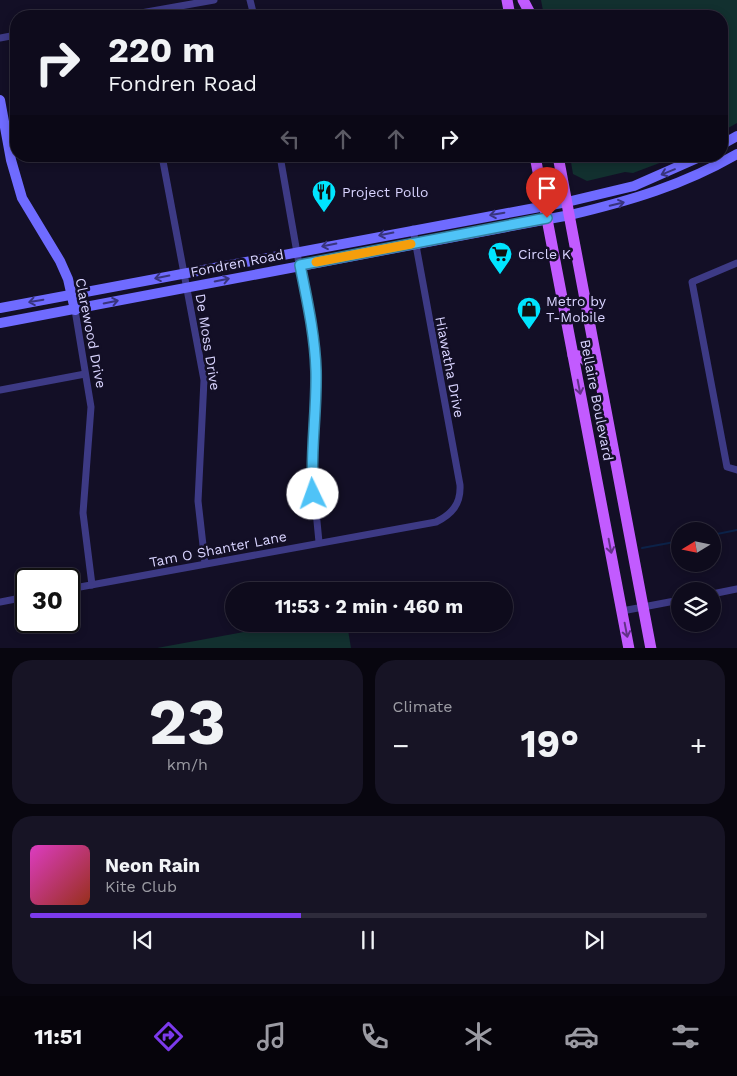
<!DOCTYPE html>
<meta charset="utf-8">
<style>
:root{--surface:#0e0b1c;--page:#171425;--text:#f1f3f6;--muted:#9b9ba3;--line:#2e2b3b;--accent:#7c3aed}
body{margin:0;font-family:"Work Sans",sans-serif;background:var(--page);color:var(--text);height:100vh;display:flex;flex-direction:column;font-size:19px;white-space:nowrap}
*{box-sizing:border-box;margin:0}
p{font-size:16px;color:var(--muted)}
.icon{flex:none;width:28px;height:28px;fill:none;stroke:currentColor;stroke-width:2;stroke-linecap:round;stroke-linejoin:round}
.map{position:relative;height:648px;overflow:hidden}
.details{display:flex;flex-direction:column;gap:12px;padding:12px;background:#08060f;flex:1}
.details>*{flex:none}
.top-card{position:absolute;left:10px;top:10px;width:718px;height:152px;border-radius:20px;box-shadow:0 2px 8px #0003,0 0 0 1px var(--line);background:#0e0b1c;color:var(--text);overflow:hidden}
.needle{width:32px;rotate:260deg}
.buttons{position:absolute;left:671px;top:522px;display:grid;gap:10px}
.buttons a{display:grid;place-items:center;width:50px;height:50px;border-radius:50%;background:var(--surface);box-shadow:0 2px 8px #0003,0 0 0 1px var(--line);font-size:25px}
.speed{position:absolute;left:15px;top:568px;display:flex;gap:10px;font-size:25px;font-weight:700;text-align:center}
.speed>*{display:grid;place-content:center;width:65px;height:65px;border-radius:50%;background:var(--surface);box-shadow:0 2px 8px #0003,0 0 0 1px var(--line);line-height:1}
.speed .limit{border:2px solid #111;border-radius:8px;background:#fff;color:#111}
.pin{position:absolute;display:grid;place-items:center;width:42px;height:42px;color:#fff;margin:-51px -21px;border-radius:50% 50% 50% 0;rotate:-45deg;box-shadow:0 0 5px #0007}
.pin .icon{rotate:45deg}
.me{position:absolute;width:55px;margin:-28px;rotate:357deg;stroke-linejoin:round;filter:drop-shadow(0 0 4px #0008)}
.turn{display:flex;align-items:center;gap:18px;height:105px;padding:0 15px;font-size:22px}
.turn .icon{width:65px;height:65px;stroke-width:2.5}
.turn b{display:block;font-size:35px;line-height:42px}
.lanes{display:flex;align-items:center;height:48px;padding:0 15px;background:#0003;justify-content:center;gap:25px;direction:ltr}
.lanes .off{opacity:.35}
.big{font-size:38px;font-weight:700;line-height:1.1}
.details .card{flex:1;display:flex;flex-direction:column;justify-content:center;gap:8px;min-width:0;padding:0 18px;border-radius:20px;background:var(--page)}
.details .dial{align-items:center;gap:0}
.dial b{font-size:65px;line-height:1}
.song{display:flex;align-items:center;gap:15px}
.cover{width:60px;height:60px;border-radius:8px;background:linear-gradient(135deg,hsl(310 70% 55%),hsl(10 70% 35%))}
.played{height:5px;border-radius:2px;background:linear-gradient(90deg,var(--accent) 40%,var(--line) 40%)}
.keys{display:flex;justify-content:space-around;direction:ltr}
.heat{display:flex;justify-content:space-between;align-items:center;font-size:28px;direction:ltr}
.details .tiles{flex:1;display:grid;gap:12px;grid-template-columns:1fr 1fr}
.card:last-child{grid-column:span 2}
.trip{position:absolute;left:225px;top:582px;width:288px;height:50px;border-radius:25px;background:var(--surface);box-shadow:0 2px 8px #0003,0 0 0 1px var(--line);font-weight:700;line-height:50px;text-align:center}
.tabs{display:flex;height:80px;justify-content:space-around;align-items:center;background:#06040b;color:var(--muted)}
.tabs .icon{width:35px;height:35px}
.tabs .current{color:var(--accent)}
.tabs b{font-size:22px;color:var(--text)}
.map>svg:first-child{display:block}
.green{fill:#12302f}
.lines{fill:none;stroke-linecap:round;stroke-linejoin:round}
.stream{stroke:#0c2248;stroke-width:2}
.street{stroke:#3d3a85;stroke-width:7}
.secondary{stroke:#6f6bff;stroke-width:10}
.primary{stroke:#c25bff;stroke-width:11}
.oneway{stroke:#38347d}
.oneway2{stroke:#623188}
.route-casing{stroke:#337fa1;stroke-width:12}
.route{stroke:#4fc3f7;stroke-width:9}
.slow{stroke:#f59e0b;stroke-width:9}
.labels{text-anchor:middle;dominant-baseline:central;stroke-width:5;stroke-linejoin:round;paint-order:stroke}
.poi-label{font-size:14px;fill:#d9d4ff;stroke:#130f26;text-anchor:start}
.street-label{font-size:14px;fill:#d9d4ff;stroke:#130f26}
</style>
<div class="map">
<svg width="737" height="649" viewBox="0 0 737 649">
<rect width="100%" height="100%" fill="#130f26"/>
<g class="green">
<polygon points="541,0 737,0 737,123 721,132 721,16 544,16"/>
<polygon points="570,156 678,156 633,173 625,172 587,181 573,174"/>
<polygon points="288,624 347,624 351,648 157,648"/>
</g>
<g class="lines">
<g class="stream">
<polyline points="712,535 737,530"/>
<polyline points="642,548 680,541"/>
</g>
<g class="street">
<polyline points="250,0 254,16"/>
<polyline points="124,16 214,0"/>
<polyline points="0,38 16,35"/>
<polyline points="162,156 204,380 198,501 205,563"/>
<polyline points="280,156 315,355 316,392 312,470 319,542"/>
<polyline points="737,263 692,282 727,467 737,470"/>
<polyline points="75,310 91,407 83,513 92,585"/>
<polyline points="0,390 85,374"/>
<path d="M69,589l367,-67c16,-8 25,-18 24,-37l-47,-256"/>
<polyline points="712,594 737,589"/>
<polyline points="0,602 26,597"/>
<polyline points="622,611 680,600"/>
</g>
<g class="secondary">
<polyline points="0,100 11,160 22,198 60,261 68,279 75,310"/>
<polyline points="721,145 737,136"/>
<polyline points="0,308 567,202 634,186 702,156"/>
<path d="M0,323l570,-108c59,-14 114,-30 167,-61"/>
</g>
<g class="primary">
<polyline points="507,0 510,16"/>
<polyline points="523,0 531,15"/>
<polyline points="535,156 629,649"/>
<polyline points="558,156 651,649"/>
<path d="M573,355c16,1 18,14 21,27"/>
</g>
</g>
<defs><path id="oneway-shaft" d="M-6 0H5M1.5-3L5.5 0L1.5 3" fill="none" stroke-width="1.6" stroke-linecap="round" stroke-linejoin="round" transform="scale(1.25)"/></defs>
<g class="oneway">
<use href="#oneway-shaft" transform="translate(668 172) rotate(158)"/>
<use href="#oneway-shaft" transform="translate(617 204) rotate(-13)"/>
<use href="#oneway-shaft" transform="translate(497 214) rotate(170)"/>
<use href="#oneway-shaft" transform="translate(386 234) rotate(169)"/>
<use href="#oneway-shaft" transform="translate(329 245) rotate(169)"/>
<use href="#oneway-shaft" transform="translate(162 277) rotate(169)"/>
<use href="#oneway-shaft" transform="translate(222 280) rotate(-11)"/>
<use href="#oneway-shaft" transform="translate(36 301) rotate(170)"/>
<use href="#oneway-shaft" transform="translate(111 302) rotate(-11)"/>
</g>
<g class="oneway2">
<use href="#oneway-shaft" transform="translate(579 387) rotate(79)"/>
<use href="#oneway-shaft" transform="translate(610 546) rotate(79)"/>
<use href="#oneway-shaft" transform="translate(626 630) rotate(79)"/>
</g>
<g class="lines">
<defs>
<path id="route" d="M313,494c-3,-41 4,-82 3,-123 -1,-36 -9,-71 -16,-106l247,-47"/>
</defs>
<use href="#route" class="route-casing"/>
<use href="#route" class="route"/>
<polyline class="slow" points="316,262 411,244"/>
</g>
<defs>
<symbol id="restaurant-pin" viewBox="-11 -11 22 30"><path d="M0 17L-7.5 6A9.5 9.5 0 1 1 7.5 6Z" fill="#00e5ff" stroke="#130f26"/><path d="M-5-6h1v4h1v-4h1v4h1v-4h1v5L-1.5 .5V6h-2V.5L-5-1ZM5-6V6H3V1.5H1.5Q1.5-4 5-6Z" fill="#111"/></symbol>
<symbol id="supermarket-pin" viewBox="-11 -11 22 30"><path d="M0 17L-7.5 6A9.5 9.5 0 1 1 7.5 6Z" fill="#00e5ff" stroke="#130f26"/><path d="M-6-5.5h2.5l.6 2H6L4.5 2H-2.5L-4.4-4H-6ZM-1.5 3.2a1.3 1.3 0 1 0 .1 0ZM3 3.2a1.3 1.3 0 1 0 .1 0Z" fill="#111"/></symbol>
<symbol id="shop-pin" viewBox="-11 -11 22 30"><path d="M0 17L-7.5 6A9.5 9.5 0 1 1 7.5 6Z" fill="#00e5ff" stroke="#130f26"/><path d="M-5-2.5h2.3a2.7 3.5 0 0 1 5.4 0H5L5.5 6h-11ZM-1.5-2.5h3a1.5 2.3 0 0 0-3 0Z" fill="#111"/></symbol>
</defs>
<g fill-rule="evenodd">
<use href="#restaurant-pin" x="310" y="178" width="28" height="38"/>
<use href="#supermarket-pin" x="486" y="240" width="28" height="38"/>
<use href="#shop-pin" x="515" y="295" width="28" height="38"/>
</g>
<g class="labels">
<g class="poi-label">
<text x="342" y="192">Project Pollo</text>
<text x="518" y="254">Circle K</text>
<text x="546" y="301">Metro by<tspan x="546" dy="16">T-Mobile</tspan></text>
</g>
<g class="street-label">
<text transform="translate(237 263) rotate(-11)">Fondren Road</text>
<text transform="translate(91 333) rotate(79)">Clarewood Drive</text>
<text transform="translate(208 342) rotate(81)">De Moss Drive</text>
<text transform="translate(450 367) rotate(79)">Hiawatha Drive</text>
<text transform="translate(597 400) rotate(79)">Bellaire Boulevard</text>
<text transform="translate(218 549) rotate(-11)">Tam O Shanter Lane</text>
</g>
</g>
</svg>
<div class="buttons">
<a><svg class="needle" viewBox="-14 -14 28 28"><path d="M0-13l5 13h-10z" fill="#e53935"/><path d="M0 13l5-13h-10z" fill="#9b9ba3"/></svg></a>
<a><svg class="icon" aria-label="layers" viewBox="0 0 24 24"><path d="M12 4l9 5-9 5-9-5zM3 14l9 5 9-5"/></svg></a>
</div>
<div class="speed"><div class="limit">30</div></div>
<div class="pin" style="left:547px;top:218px;background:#d93025"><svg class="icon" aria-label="arrive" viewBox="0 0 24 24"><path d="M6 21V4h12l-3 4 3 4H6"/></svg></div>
<svg class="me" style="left:313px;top:494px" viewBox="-20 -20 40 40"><circle r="19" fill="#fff"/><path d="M0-13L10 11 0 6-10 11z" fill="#4fc3f7"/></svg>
<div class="trip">11:53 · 2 min · 460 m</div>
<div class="top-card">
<div class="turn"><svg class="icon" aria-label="right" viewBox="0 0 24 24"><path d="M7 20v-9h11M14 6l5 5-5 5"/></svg><div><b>220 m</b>Fondren Road</div></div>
<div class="lanes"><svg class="icon off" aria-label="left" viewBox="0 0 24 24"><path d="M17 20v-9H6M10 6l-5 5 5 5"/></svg><svg class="icon off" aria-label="ahead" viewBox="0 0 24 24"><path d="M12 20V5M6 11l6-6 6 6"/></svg><svg class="icon off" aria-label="ahead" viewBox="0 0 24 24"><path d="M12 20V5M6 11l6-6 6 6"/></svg><svg class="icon" aria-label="right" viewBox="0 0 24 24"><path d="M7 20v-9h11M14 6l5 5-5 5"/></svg></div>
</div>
</div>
<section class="details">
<div class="tiles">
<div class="card dial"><b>23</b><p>km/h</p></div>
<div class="card"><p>Climate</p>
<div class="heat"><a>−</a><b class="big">19°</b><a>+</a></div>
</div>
<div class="card">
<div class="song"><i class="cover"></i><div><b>Neon Rain</b><p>Kite Club</p></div></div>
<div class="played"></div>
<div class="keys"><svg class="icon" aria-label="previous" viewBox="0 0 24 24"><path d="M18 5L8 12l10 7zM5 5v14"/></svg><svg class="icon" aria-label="pause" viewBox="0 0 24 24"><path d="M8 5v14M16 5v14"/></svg><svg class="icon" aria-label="next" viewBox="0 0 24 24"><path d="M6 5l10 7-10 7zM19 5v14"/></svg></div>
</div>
</div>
</section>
<nav class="tabs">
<b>11:51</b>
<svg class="icon current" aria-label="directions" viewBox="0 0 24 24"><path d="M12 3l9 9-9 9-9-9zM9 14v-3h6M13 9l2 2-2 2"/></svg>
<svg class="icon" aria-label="music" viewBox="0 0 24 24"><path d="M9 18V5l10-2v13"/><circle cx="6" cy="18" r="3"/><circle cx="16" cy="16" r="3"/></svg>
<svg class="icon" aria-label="phone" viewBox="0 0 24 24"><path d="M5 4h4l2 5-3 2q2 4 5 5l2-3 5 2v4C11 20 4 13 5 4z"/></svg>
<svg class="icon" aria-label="climate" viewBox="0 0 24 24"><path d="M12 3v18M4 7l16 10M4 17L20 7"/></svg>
<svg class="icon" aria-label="car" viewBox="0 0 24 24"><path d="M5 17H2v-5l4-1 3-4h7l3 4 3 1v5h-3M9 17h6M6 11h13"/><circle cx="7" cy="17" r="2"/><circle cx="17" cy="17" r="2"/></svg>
<svg class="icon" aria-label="filters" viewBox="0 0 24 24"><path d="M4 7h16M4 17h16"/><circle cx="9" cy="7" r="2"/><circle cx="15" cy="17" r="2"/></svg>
</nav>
